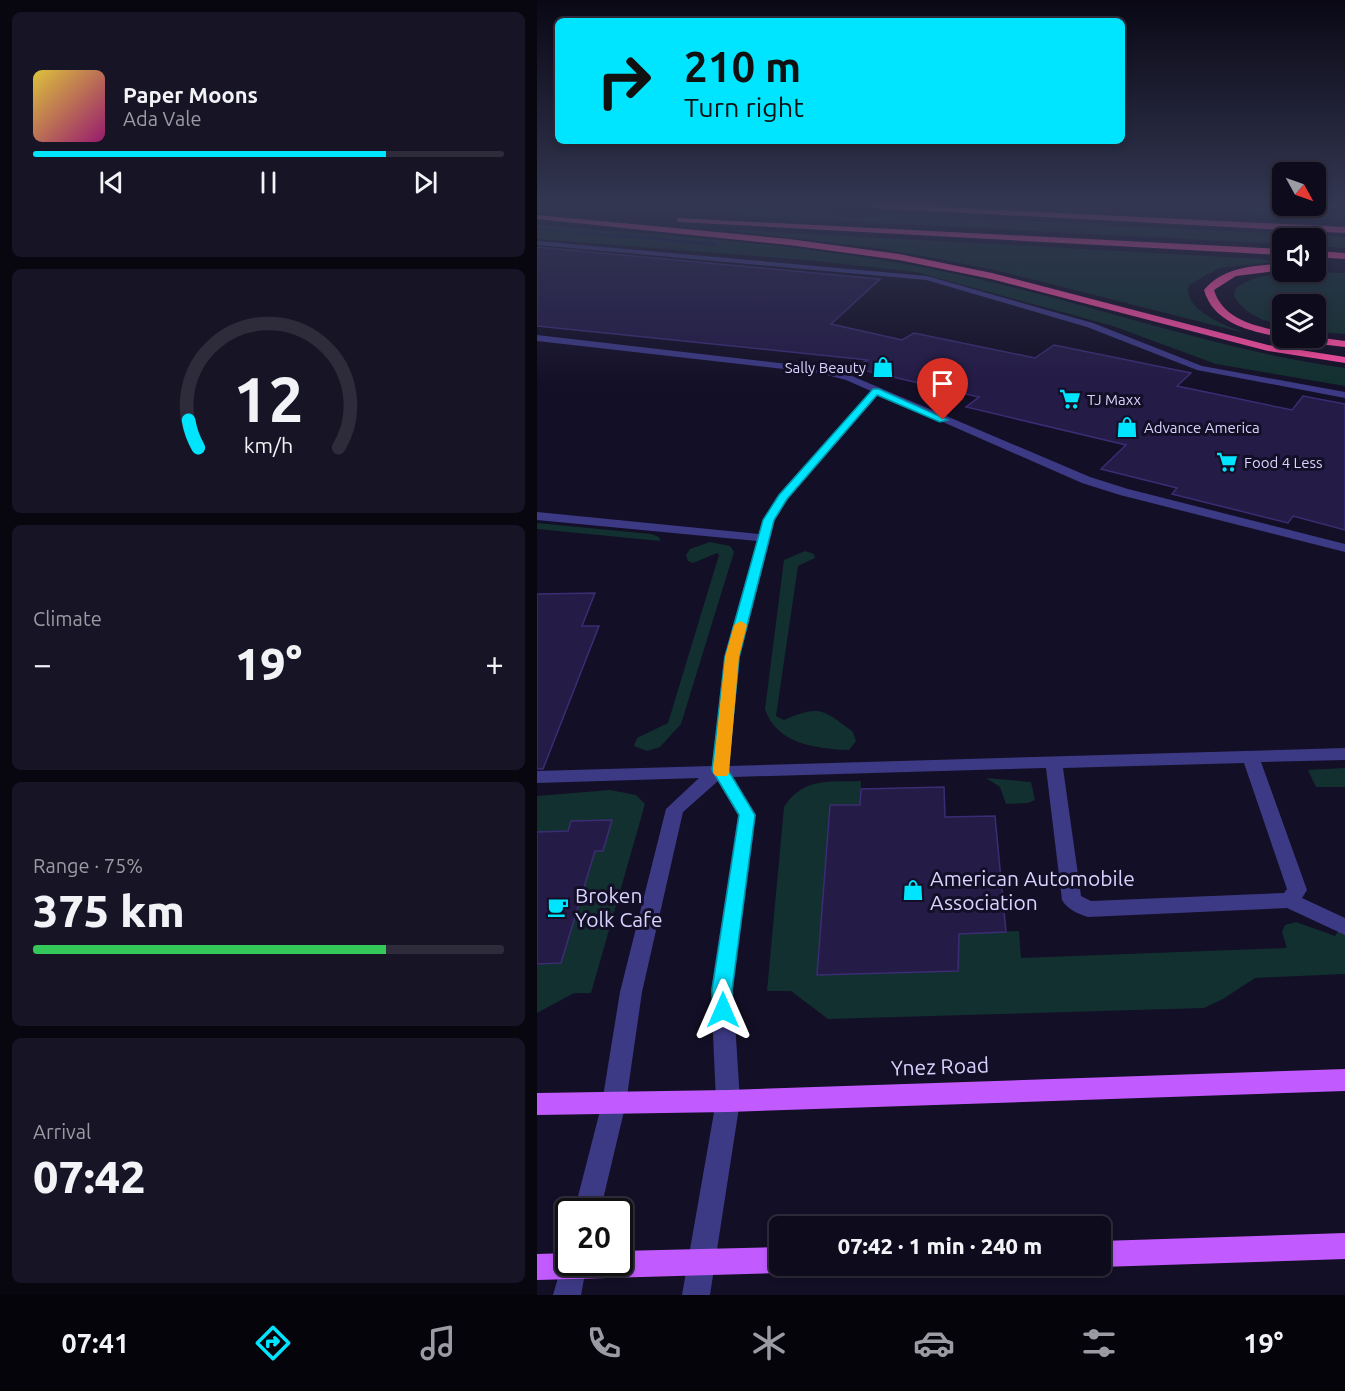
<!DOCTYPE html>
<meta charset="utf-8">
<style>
:root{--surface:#0e0b1c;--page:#171425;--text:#f1f3f6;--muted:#9b9ba3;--line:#2e2b3b;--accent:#00e5ff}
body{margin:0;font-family:Ubuntu,sans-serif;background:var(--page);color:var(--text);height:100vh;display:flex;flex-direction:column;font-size:22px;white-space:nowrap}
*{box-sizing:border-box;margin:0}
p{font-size:20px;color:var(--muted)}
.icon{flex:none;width:33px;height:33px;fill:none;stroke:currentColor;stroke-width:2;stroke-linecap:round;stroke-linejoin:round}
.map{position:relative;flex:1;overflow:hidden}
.sheet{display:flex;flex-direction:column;gap:12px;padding:12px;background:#08060f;width:537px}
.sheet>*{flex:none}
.hud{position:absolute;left:18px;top:18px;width:570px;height:126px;border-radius:9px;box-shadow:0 3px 9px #0003,0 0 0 2px var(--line);background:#00e5ff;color:#111;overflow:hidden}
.needle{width:39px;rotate:130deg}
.fabs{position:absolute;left:735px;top:162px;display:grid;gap:12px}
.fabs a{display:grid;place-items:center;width:54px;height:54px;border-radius:9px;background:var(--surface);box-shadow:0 3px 9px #0003,0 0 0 2px var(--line);font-size:30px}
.speed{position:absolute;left:18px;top:1198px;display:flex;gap:12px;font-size:30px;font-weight:700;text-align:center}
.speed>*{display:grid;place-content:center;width:78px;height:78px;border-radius:50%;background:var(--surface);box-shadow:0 3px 9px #0003,0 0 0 2px var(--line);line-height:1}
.speed .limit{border:3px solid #111;border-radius:9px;background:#fff;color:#111}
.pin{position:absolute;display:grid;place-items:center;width:51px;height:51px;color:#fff;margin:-62px -26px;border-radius:50% 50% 50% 0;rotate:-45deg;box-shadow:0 0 6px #0007}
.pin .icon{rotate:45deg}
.me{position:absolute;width:66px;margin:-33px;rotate:0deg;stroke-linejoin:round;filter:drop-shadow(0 0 4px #0008)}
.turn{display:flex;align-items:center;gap:21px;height:126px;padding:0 30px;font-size:27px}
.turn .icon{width:78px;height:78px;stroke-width:2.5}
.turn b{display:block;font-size:42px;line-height:51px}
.big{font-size:45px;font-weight:800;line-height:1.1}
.sheet .card{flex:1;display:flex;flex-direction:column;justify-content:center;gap:9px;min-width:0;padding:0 21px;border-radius:9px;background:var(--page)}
.sheet .dial{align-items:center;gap:0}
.dial svg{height:156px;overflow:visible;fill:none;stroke:var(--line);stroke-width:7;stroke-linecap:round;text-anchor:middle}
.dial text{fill:var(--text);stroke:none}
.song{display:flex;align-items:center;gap:18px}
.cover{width:72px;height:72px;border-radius:9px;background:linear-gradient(135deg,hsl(50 70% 55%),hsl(320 70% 35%))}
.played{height:6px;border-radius:3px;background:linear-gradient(90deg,var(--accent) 75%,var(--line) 75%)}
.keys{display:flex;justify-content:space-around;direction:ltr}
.heat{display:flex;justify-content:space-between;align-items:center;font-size:33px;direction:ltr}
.charge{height:9px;border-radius:4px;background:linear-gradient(90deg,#34c759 75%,var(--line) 0)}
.trip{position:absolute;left:232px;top:1216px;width:342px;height:60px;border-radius:9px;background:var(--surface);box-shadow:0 3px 9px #0003,0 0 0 2px var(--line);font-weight:800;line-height:60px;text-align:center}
.tab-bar{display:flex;height:96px;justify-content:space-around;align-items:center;background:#06040b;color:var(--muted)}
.tab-bar .icon{width:42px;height:42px}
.tab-bar .active{color:var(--accent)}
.tab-bar b{font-size:27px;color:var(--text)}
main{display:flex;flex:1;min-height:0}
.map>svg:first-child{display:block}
.green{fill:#12302f}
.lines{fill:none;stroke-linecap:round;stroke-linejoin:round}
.stream{fill:#0a1f44;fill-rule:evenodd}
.building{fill:#241b47;stroke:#3b2d73;stroke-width:1.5}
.minor{fill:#3d3a85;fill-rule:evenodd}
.major{fill:#c25bff;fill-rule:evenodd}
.highway{fill:#ff4fa3;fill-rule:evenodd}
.route{fill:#00e5ff;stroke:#0095a6;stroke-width:1.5}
.slow{fill:#f59e0b}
.labels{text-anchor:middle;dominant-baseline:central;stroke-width:6;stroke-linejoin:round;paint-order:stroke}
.far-poi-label{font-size:15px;fill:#d9d4ff;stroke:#130f26;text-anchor:start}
.near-poi-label{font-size:21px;fill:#d9d4ff;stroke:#130f26;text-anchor:start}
.near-street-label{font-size:21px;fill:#d9d4ff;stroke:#130f26}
</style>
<main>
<section class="sheet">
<div class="card">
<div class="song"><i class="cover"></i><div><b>Paper Moons</b><p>Ada Vale</p></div></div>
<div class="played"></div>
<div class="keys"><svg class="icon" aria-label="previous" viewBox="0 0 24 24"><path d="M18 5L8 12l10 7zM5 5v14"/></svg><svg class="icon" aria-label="pause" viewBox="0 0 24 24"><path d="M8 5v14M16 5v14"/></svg><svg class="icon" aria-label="next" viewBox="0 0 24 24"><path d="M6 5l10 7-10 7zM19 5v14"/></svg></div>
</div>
<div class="card dial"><svg viewBox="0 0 100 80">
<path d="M14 69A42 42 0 1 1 86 69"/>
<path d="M14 69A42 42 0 0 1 9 55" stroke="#00e5ff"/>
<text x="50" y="56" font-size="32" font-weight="700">12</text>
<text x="50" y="72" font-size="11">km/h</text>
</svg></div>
<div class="card"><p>Climate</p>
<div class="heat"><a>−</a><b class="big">19°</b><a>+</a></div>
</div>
<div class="card"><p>Range · 75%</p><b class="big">375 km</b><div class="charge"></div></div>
<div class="card"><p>Arrival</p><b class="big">07:42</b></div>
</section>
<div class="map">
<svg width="808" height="1295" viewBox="0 0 808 1295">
<rect width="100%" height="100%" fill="#130f26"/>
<g class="green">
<polygon points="18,206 189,206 772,235 808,237 808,248 779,246 778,238 746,238 745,244"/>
<polygon points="519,206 808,206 808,220"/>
<path d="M0,225c140,11 281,20 419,49 131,28 257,76 389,94v18l-129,-22 -103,-38 -197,-54 -109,-12 -270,-21z"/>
<path d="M204,230l521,29 14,3 -57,6 -30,17c-8,25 41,43 60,49l-254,-64 -55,-11 -63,-11 -143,-17z"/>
<path d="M764,272l44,1v61l-29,-2 -1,-28h-32l-1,21c-19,-4 -38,-11 -48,-29l2,-8c20,-14 41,-14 65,-16z"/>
<polygon points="0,523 114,534 122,537 123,541 0,529"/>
<polygon points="173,542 193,546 197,552 144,724 123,747 110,751 97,746 100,738 131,723 182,555 180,553 156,563 151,561 149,555 153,549"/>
<path d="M268,551l9,3 1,4 -17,8 -22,150 8,4c36,-15 38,-11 69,12l3,9 -7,9c-32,-1 -73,-6 -84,-41l19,-149z"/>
<polygon points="808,768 808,787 779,787 771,770"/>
<polygon points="449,778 494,782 498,800 491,803 469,804 463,787"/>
<path d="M324,781l-1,24 -30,1 -13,168 139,-40 63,-3 2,27 266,-10 -5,-16 3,-7 11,-3 39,14 10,-15v53l-90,4 -32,21 -19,9 -376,11 -37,-28h-24l17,-184c19,-30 46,-25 77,-26z"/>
<polygon points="73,790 99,795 108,804 54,993 37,993 0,1013 0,964 24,963 58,851 66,851 74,821 34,821 31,831 0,832 0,796"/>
</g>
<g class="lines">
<polygon class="stream" points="0,228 178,242 181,244 178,246 0,230"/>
</g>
<g class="building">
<polygon points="0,247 343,279 294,324 365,340 377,333 498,358 517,345 654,373 640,386 755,410 766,396 808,404 808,530 756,516 751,523 635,494 640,488 564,469 589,445 429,407 442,397 317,368 331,360 0,326"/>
<polygon points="58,593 45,626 62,626 6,769 0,769 0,594"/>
<polygon points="407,787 408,817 458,816 469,932 422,934 421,971 280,975 293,805 323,805 324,789"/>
<polygon points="75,820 66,851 58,851 24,963 0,964 0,832 31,831 34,821"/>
</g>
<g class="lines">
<g class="minor">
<polygon points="0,241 390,276 556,323 665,366 808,392 808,398 660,370 550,327 389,280 0,245"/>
<path d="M0,335l286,33 29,8 238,101 38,12 217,55v8l-225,-57 -38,-12 -203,-89 -91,105 -13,21 -35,137 -11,109 616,-18v12l-84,2 46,128 -5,8 43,20v17l-58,-27 -199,9c-10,-3 -21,-8 -26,-17l-16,-132 -313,9 23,38 -23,175 7,111 -30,194h-28l34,-194 -5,-111 27,-175 -20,-34 -35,31 -41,180 -16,111 -26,109h-26l28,-109 18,-111 46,-183 33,-31 -162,5v-12l175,-5 12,-109 33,-116 -220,-21v-8l222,22 4,-14 16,-26 92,-103 -25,-11 -27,-7 -282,-32zM707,763l43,126 -3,4 -193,8 -10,-5 -18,-128z"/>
<polygon points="32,1252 32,1263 50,1263 44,1295 16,1295 28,1254"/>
</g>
<g class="major">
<polygon points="808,1069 808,1091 191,1112 0,1115 0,1093 191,1090"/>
<polygon points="808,1233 808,1259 564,1267 561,1266 564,1266 564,1241"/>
<polygon points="243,1247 243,1266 254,1266 252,1269 243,1273 0,1280 0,1254 32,1253 32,1263 82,1263 82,1251"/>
</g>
<g class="highway">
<polygon points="333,206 382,206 808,227 808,233 337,208"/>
<polygon points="0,215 252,239 362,254 455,273 731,345 808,357 808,363 731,351 454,279 362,260 252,245 0,219"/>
<polygon points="140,218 746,249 746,255 143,222 140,222"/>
<polygon points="778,251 808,253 808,259 778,257"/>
<path d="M746,264v6l-47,6 -22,14c9,30 42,36 69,42v6h3h-3c-31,-7 -69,-13 -79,-48 19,-23 50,-25 79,-26z"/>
<polygon points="778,337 808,341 808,347 756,341 751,338"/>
</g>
</g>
<linearGradient id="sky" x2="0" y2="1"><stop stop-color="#0a0815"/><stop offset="0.53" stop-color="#333752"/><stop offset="1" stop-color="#333752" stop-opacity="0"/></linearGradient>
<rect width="808" height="387" fill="url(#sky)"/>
<polygon class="route" points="336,389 342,389 411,420 403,422 340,395 250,499 237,520 202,657 191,770 218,815 195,990 196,1010 193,1016 186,1018 179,1016 176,1010 175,990 202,815 175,770 188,657 226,520 242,495"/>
<polygon class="slow" points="204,621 210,625 202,657 192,773 190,776 179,776 176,773 188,657 197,625"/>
<defs>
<symbol id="shop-bare" viewBox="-9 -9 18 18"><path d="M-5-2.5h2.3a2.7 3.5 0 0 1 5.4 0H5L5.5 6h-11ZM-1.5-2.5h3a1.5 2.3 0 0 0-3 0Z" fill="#00e5ff" stroke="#130f26" stroke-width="2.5" paint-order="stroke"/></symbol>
<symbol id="supermarket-bare" viewBox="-9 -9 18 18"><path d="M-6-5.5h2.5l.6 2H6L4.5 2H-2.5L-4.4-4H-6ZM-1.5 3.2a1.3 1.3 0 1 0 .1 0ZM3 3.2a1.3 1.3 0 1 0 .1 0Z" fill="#00e5ff" stroke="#130f26" stroke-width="2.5" paint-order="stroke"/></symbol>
<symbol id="cafe-bare" viewBox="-9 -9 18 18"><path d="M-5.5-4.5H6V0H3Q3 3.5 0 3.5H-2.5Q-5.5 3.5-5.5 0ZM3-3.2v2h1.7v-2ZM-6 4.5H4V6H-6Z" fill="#00e5ff" stroke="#130f26" stroke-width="2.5" paint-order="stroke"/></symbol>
</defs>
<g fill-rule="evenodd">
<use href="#shop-bare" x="331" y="352" width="30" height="30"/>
<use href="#supermarket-bare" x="518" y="384" width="30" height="30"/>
<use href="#shop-bare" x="575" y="412" width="30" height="30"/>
<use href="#supermarket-bare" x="675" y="447" width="30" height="30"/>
<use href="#shop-bare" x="361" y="875" width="30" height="30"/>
<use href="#cafe-bare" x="6" y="892" width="30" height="30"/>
</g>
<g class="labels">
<g class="far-poi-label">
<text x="329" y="367" text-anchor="end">Sally Beauty</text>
<text x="550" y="399">TJ Maxx</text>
<text x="607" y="427">Advance America</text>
<text x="707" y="462">Food 4 Less</text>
</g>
<g class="near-poi-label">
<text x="393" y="878">American Automobile<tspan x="393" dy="24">Association</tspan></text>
<text x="38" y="895">Broken<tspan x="38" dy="24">Yolk Cafe</tspan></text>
</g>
<g class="near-street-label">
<text transform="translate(403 1066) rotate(-2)">Ynez Road</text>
</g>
</g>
</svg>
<div class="fabs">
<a><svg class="needle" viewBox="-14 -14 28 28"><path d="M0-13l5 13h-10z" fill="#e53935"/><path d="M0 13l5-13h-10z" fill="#9b9ba3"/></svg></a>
<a><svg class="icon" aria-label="sound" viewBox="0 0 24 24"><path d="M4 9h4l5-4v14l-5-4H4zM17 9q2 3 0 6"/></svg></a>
<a><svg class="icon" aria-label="layers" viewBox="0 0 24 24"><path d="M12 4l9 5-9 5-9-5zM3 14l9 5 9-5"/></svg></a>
</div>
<div class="speed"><div class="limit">20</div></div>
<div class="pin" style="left:406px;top:420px;background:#d93025"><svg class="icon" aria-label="arrive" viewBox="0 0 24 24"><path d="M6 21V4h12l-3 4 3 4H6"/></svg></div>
<svg class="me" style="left:186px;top:1010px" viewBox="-20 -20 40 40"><path d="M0-17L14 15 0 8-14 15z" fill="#00e5ff" stroke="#fff" stroke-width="4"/></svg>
<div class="trip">07:42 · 1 min · 240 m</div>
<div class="hud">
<div class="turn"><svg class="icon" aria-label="right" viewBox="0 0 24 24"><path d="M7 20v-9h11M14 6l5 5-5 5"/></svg><div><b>210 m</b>Turn right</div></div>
</div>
</div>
</main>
<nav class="tab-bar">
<b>07:41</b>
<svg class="icon active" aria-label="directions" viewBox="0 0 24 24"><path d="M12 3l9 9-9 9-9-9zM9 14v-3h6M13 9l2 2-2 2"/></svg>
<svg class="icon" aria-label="music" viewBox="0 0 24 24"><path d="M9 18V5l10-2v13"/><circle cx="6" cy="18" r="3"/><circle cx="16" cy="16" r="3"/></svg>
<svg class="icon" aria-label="phone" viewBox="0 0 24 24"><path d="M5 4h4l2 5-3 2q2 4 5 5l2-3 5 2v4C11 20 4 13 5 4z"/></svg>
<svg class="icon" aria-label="climate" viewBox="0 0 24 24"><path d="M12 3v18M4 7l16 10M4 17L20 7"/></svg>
<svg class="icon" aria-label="car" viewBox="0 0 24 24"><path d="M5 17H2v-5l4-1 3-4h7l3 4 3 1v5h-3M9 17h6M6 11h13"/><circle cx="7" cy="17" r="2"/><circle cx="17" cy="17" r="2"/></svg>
<svg class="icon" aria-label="filters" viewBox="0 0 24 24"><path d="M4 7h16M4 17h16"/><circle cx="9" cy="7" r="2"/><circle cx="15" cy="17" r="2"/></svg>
<b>19°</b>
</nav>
